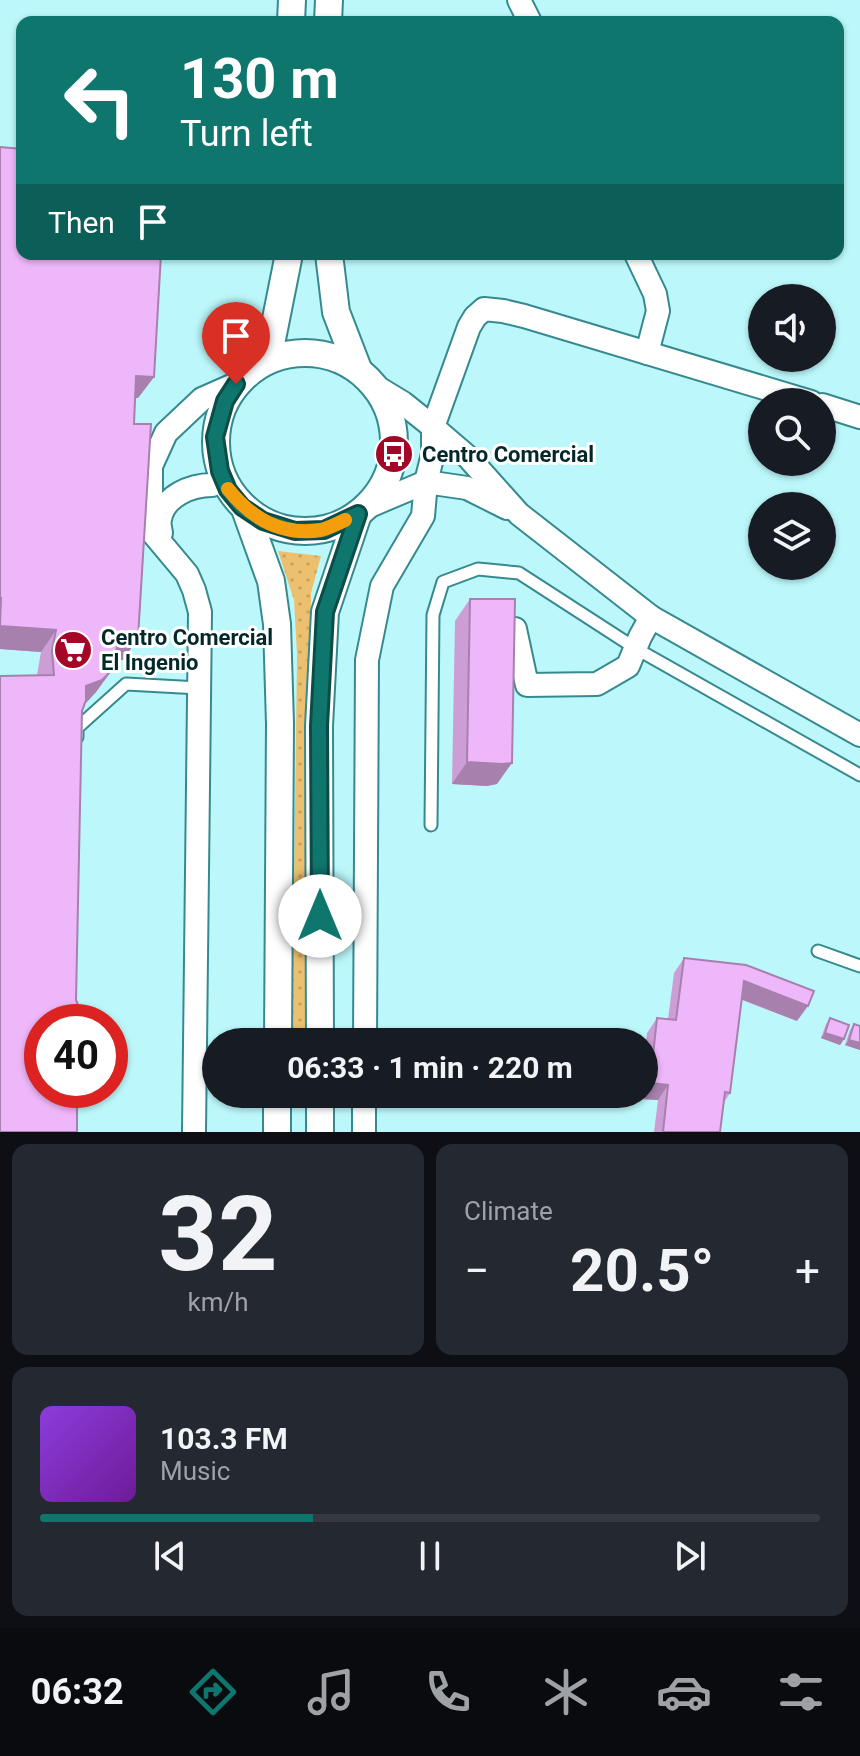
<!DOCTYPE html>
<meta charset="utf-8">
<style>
:root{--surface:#171b24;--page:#242831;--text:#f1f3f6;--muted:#9ea1a6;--line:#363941;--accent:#0f766e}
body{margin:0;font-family:Roboto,sans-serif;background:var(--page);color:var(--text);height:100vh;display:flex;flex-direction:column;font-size:30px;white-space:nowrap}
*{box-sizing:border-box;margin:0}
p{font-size:26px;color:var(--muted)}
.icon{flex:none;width:44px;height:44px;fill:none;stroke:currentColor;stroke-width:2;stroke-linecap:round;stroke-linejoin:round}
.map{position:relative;height:1132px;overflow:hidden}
.drawer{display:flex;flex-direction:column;gap:12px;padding:12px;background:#0d0f14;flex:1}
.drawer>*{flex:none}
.top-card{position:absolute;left:16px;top:16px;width:828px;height:244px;border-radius:16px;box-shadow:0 2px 6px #0004;background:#0f766e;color:#fff;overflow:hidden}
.fabs{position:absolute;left:748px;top:284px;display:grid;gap:16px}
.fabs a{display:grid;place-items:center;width:88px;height:88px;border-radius:50%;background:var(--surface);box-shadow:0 2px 6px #0004;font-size:40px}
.speed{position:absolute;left:24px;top:1004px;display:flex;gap:16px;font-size:40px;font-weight:700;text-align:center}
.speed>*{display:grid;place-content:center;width:104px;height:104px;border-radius:50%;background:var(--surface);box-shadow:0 2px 6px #0004;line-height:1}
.speed .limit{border:12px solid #d22;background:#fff;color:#111}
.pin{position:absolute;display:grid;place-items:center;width:68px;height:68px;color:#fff;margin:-82px -34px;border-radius:50% 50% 50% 0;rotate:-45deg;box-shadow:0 0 8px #0007}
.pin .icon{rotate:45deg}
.me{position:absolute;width:88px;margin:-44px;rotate:0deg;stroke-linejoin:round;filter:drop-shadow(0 0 6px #0008)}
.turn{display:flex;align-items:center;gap:28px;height:168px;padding:0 32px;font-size:36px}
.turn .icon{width:104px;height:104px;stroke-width:2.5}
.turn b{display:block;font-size:56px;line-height:68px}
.then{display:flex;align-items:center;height:76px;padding:0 32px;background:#0003;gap:16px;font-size:30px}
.big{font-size:60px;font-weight:700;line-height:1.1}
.drawer .tile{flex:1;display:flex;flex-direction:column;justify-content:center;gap:12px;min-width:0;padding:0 28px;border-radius:16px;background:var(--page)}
.drawer .dial{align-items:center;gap:0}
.dial b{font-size:104px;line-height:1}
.song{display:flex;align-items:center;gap:24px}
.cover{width:96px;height:96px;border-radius:12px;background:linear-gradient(135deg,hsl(270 70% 55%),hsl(280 70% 35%))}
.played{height:8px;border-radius:4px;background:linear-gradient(90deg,var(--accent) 35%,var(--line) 35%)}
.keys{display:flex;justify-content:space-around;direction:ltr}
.heat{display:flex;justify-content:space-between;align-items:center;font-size:44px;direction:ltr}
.drawer .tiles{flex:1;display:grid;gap:12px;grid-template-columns:1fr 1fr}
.tile:last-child{grid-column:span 2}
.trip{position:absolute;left:202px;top:1028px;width:456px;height:80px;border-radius:40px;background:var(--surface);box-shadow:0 2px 6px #0004;font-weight:700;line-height:80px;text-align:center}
.menu{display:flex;height:128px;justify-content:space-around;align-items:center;background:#090b0e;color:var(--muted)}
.menu .icon{width:56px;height:56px}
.menu .current{color:var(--accent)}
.menu b{font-size:36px;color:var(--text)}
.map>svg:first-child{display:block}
.grass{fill:url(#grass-dots)}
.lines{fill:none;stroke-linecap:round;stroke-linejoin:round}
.service-casing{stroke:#368a8f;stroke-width:15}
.minor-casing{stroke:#368a8f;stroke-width:26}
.tertiary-casing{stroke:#368a8f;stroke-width:30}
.service{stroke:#fff;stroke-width:11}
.minor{stroke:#fff;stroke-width:22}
.tertiary{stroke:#fff;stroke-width:26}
.wall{fill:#cd9dd6}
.shaded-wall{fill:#a780ae}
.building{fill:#eeb7f9;stroke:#a780ae;stroke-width:2}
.route-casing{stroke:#0a4d48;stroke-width:20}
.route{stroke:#0f766e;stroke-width:14}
.slow{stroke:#f59e0b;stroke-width:14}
.labels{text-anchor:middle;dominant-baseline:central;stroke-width:6;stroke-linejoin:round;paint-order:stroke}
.poi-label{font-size:22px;font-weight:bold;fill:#03282a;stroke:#fff;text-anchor:start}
</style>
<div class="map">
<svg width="860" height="1132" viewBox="0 0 860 1132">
<defs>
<pattern id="grass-dots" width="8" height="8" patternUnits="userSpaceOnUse" patternTransform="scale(2)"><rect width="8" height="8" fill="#edc06f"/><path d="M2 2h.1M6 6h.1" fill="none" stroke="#caa560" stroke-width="1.8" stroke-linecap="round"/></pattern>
</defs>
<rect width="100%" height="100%" fill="#bcf8fb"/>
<polygon class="grass" points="278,551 321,556 311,593 305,1042 292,1042 297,655 294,600"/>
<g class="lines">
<defs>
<g id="service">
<polyline points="77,737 77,728 126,684 199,688"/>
<polyline points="431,825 433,615 443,582 478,569 519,573 635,648 860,775"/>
<polyline points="818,951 860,966"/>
</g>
<g id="minor">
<polyline points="519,0 530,22"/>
<polyline points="636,254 655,294 658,311 647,353"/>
<polyline points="811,402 524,316 503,311 484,309 475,317 469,327 433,427 468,457 519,514 651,617 860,735"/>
<polyline points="822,405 860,417"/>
<polyline points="367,507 426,482 467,488 507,508"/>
<path d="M161,533c-1,-5 -2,-10 -1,-14 4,-23 31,-34 52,-34"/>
<polyline points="515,629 527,685 597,684 628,666 640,637 651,617"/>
<polyline points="365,1042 367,660 382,586 423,516 426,482 433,454 433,427 403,403 375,386"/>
<polyline points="194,1132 200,612 194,590 187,574 151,531 151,466 166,433 202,399 236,384"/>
<polyline points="364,1132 364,1094"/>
</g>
<g id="tertiary">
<polyline points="291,22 292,0"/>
<polyline points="328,22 329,0"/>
<polyline points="329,254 336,312 358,369"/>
<circle cx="305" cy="442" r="89"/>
<polyline points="268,359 289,254"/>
<polyline points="245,509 271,581 277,624 280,724 278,1042"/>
<polyline points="320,1042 319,726 325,612 358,514"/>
<polyline points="320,1094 320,1132"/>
<polyline points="277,1132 277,1094"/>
</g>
</defs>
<use href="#service" class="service-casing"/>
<use href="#minor" class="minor-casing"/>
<use href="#tertiary" class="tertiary-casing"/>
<use href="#service" class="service"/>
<use href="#minor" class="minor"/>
<use href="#tertiary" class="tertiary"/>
</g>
<g class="wall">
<polygon points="0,147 22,149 22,254 161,254 154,377 138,398 135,398 134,424 151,424 138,638 123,660 116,660 112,670 96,692 85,703 82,711 76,1000 79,1007 79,1022 42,1022 42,1090 77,1090 77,1132 0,1132 0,676 37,675 41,652 0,649"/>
<polygon points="470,599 497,784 487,786 452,784 455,621"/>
<polygon points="684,958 797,1021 742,1000 730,1093 724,1102 720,1132 654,1132 658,1100 640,1099 640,1094 644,1094 644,1058 647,1033 657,1018 668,1019 674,973"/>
<polygon points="830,1018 844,1039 840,1045 821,1038 826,1024"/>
<polygon points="854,1024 860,1026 860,1050 845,1045 850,1030"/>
</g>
<g class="shaded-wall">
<polygon points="136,376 154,377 138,398 121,398"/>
<polygon points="0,626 56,630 41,652 0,649"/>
<polygon points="118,637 138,638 123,660 103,659"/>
<polygon points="112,670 96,692 87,702 71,708 86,686"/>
<polygon points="467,762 512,763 497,784 487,786 452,784"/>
<polygon points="744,981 808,1006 797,1021 733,996"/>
<polygon points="825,1033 844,1039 840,1045 821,1038"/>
<polygon points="849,1040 860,1043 860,1050 845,1045"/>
<polygon points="650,1083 668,1085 658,1100 640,1099"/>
</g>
<g class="building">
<polygon points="0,147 22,149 22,254 161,254 154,377 136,376 134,424 151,424 138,638 118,637 115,662 112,670 102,680 86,686 86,700 82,711 76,1000 79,1007 79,1022 42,1022 42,1090 77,1090 77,1132 0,1132 0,676 54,675 52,651 56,630 0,626 1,598 0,598"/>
<polygon points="470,599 515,599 512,763 502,764 467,762"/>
<polygon points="684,958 746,965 814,991 808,1006 744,981 730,1093 725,1092 720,1132 663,1132 668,1085 650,1083 657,1018 676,1020"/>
<polygon points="830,1018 849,1025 844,1039 825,1033"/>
<polygon points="854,1024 860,1026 860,1043 849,1040"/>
</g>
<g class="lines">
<defs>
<polyline id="route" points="236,384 225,401 215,437 220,471 228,490 242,507 263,521 295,531 324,530 358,514 325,612 319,726 320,916"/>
</defs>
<use href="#route" class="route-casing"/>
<use href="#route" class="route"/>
<path class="slow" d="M228,489c24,30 53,47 93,41 8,-2 16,-6 24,-10"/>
</g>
<defs>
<symbol id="bus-disc" viewBox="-11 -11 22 22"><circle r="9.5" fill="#a30627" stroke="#fff"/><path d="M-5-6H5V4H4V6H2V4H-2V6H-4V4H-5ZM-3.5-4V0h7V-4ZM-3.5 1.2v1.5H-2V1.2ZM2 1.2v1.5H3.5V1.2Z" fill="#fff"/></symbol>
<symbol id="supermarket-disc" viewBox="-11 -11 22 22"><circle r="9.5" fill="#a30627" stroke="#fff"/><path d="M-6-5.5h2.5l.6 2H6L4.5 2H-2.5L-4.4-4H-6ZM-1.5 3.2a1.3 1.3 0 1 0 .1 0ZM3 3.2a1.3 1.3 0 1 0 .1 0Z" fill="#fff"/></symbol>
</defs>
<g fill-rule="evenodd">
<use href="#bus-disc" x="372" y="432" width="44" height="44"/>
<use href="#supermarket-disc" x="51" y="628" width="44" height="44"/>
</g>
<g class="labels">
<g class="poi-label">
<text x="422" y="454">Centro Comercial</text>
<text x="101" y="637">Centro Comercial<tspan x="101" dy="25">El Ingenio</tspan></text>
</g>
</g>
</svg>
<div class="fabs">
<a><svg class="icon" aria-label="sound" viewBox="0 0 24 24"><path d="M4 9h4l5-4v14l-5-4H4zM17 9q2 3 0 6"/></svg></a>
<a><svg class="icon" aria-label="search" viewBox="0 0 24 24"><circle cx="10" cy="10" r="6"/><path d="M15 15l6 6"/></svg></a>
<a><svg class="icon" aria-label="layers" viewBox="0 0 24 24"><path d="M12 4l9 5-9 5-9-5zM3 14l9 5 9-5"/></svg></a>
</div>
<div class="speed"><div class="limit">40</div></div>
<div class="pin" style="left:236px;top:384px;background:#d93025"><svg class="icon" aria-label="arrive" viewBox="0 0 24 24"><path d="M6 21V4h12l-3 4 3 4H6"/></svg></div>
<svg class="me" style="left:320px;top:916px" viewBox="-20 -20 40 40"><circle r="19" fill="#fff"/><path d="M0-13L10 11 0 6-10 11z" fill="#0f766e"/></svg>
<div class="trip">06:33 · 1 min · 220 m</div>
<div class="top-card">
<div class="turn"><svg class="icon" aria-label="left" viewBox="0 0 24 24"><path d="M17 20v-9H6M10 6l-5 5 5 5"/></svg><div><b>130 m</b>Turn left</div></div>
<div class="then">Then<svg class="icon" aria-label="arrive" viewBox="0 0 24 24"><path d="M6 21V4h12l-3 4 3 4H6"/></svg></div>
</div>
</div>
<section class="drawer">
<div class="tiles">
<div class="tile dial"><b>32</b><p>km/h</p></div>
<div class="tile"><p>Climate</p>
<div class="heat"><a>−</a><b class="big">20.5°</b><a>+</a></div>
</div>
<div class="tile">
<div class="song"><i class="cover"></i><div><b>103.3 FM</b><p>Music</p></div></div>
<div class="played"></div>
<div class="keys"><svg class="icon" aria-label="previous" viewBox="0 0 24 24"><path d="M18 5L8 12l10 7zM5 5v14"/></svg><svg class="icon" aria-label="pause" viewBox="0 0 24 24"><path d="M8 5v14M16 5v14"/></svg><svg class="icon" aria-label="next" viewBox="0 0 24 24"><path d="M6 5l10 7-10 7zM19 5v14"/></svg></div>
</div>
</div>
</section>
<nav class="menu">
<b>06:32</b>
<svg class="icon current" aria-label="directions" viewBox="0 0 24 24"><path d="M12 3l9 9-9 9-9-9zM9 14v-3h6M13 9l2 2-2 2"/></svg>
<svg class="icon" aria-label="music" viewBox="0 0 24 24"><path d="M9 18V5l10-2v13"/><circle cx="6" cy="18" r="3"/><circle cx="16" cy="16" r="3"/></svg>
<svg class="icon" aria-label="phone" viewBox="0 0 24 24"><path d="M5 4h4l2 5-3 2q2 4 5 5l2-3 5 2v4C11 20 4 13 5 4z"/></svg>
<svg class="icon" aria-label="climate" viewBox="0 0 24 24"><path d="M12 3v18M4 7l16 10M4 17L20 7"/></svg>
<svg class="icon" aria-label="car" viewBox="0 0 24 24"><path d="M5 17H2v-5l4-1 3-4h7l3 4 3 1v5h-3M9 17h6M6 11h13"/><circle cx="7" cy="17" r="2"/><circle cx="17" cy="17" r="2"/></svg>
<svg class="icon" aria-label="filters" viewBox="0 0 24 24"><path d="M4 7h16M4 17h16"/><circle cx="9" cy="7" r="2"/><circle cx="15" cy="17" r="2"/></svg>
</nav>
